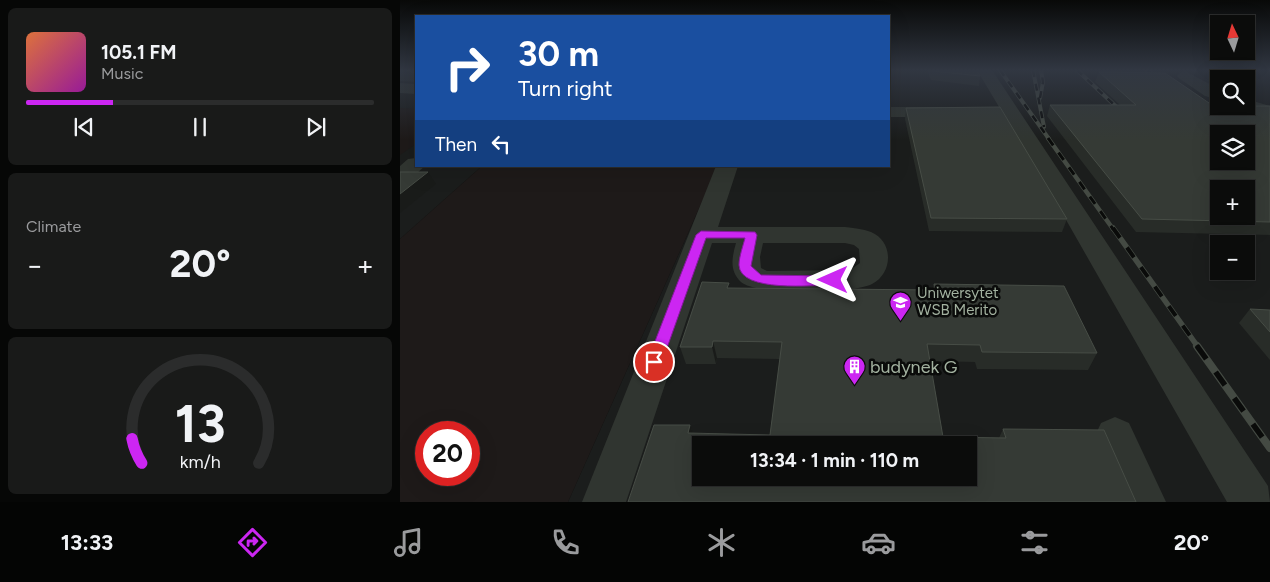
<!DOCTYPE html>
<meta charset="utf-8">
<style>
:root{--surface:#0b0c0b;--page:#191a19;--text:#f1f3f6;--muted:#9a9b9d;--line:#2b2c2c;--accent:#cc26f2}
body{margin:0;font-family:Figtree,sans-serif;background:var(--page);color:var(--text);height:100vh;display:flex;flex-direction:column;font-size:19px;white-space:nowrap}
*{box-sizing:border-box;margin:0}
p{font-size:16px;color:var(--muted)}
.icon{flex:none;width:28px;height:28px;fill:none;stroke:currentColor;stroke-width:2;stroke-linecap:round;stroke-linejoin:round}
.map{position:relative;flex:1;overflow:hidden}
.details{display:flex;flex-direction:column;gap:8px;padding:8px;background:#060706;width:400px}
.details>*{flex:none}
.guide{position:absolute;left:15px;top:15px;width:475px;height:152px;border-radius:0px;box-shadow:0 5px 20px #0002,0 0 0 1px var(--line);background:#1a4fa0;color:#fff;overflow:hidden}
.needle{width:32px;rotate:356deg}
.controls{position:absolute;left:810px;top:15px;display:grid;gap:10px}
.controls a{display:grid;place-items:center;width:45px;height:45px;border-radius:0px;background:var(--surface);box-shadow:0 5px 20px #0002,0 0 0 1px var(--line);font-size:25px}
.speed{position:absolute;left:15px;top:421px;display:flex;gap:10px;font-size:25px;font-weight:700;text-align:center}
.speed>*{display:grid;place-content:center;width:65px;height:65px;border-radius:50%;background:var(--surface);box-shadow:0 5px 20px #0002,0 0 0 1px var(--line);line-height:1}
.speed .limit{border:8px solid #d22;background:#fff;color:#111}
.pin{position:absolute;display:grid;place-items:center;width:42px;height:42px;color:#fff;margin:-21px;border:2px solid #fff;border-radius:50%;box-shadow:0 1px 5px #0007}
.me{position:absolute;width:55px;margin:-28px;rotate:270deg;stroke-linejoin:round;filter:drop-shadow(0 0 4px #0008)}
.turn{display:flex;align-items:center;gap:18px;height:105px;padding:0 20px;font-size:22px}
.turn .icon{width:65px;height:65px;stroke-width:2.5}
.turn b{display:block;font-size:35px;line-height:42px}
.then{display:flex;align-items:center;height:48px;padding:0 20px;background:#0003;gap:10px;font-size:19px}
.big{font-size:38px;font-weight:700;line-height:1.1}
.details .card{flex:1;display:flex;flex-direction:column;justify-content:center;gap:8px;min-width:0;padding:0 18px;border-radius:8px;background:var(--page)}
.details .dial{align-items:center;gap:0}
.dial svg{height:130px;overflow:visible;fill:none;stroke:var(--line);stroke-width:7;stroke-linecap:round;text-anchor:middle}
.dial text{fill:var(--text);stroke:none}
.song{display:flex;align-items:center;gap:15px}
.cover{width:60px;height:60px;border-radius:8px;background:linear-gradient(135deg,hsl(20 70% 55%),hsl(300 70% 35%))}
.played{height:5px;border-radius:2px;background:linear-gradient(90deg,var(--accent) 25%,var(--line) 25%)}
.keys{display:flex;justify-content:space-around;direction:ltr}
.heat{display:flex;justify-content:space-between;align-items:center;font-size:28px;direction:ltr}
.trip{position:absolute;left:292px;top:436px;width:285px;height:50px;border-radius:0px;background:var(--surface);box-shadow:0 5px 20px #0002,0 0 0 1px var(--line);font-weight:700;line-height:50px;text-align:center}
.tabs{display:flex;height:80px;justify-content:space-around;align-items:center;background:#040504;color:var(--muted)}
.tabs .icon{width:35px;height:35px}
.tabs .on{color:var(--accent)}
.tabs b{font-size:22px;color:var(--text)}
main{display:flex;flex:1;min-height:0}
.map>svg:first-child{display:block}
.built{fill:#1b1d1c;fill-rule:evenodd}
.green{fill:#1e1a19;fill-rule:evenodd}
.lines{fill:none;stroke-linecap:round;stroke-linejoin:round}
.minor{fill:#303530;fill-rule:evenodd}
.rail-far3-casing{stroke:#444a43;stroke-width:4}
.rail-far2-casing{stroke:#444a43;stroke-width:4.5}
.rail-far1-casing{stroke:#444a43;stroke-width:5.5}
.rail-casing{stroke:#444a43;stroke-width:8}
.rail-far3{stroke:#0a0b0a;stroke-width:2.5;stroke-dasharray:7;stroke-linecap:butt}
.rail-far2{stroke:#0a0b0a;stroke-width:3;stroke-dasharray:9;stroke-linecap:butt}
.rail-far1{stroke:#0a0b0a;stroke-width:4;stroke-dasharray:12;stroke-linecap:butt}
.rail{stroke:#0a0b0a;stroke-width:5.5;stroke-dasharray:16;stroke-linecap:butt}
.wall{fill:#282c28}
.shaded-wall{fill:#191b19}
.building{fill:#353a35;stroke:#474d46;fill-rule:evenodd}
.route{fill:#cc26f2;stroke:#85199d}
.labels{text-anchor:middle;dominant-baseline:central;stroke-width:5;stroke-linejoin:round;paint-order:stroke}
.poi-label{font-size:15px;fill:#a3b2a0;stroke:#0a0b0a;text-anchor:start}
.near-poi-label{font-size:18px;fill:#a3b2a0;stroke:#0a0b0a;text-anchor:start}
</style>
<main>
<section class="details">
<div class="card">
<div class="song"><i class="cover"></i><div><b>105.1 FM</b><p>Music</p></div></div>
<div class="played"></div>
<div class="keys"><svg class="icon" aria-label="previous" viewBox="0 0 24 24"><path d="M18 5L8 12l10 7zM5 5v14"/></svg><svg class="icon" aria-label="pause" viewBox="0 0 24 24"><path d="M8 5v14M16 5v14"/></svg><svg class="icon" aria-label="next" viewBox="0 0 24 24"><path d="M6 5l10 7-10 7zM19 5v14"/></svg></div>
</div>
<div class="card"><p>Climate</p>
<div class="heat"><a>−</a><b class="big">20°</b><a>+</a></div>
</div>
<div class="card dial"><svg viewBox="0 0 100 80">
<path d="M14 69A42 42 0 1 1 86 69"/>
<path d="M14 69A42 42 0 0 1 8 54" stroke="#cc26f2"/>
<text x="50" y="56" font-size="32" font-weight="700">13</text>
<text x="50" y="72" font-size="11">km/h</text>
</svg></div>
</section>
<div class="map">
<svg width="870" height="502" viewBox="0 0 870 502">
<rect width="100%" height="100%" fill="#0f100f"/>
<g class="built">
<polygon points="0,70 16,70 16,166 82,166 0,239"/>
<path d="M489,70h381v432h-702l150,-336h171zM819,79h27v27h-27zM819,134h27v27h-27zM819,189h27v27h-27zM819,244h27v27h-27zM301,445h268v33h-268z"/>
</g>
<g class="green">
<polygon points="0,108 16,109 16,144 0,155"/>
<path d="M82,166h236l-150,336h-168v-263zM26,432h43v43h-43z"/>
</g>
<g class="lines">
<g class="minor">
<polygon points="577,70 592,70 868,486 870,502 827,502 661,211"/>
<polygon points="785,71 819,89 819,100 805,96 780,79 777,76 780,73"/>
<polygon points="0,83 16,84 16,94 0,93"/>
<polygon points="846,99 870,106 870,117 840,108 839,106 846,106"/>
<polygon points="489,107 542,107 548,108 551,112 548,116 542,117 489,117"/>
<polygon points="16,158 16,166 25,166 8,181 0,183 0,166 8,159"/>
<path d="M316,166h22l-20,61h127c8,1 18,2 26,5 23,10 22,41 1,52 -19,10 -115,12 -131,-2 -12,-11 -9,-25 -5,-39h-24l-86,259h-44zM363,243h82l9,2 5,4 1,14 -10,7 -83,1 -6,-3 -1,-11z"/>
<polygon points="715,417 729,423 766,502 722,502 695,436 701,423"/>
</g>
<defs>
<g id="rail-far3">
<polyline points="600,70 649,139"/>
<polyline points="633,70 644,127"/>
<polyline points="677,70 724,114"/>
<polyline points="747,70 763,82"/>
<polyline points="640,98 643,82 641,70"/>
</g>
<polyline id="rail-far2" points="648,138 713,229"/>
<polyline id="rail-far1" points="713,228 798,347"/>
<polyline id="rail" points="797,346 870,448"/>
</defs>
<use href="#rail-far3" class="rail-far3-casing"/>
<use href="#rail-far2" class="rail-far2-casing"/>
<use href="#rail-far1" class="rail-far1-casing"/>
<use href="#rail" class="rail-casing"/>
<use href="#rail-far3" class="rail-far3"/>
<use href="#rail-far2" class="rail-far2"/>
<use href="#rail-far1" class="rail-far1"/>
<use href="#rail" class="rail"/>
</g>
<g class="wall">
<polygon points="0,70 16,70 16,82 0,81"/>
<polygon points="527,70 577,70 580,76 579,86 531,80"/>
<polygon points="699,72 812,105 870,106 870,235 736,232 647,116 650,105 720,105 695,82"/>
<polygon points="506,108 667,219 662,232 529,231 505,119"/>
<polygon points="534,284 697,353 688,370 577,369 575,362 530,361 543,437 599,438 603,429 704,430 228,502 290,425 293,434 370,435 380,359 317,358 316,364 286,364 280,347 330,288 533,290"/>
<polygon points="850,309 870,310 870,360 839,323"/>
</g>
<g class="shaded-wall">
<polygon points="28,172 36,184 0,213 0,194"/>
<polygon points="313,341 317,358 316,364 312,347"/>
<polygon points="290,425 296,442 288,433"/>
</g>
<g class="building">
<polygon points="5,70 16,70 16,72 11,72 9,70"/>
<polygon points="532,70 577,70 580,76 532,71"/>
<path d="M699,72l66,1 47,32 7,1h51v116l-128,-3 -92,-114h86zM819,134h27v27h-27zM819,189h27v27h-27z"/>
<polygon points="600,107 667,219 531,218 506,108"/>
<polygon points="0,172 28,172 0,194"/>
<path d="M302,282l27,1 -2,5 208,2 -1,-6 130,2 33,67 -115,-1 -2,-7 -53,-1 16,93 63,1 -3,-9 101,1 32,72h-508l26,-77h36l-2,8 82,2 12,-93 -69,-1 -1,6h-32zM301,445h268v33h-268z"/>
<polygon points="850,309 870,310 870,332"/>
</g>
<linearGradient id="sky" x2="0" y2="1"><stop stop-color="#080908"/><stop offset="0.5" stop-color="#313742"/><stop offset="1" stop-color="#313742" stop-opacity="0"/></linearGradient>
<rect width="870" height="140" fill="url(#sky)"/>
<path class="route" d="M301,231l54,1 2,3 -6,31 10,9 72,1 6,4 -6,5c-19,0 -93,8 -94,-20 0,-8 4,-19 6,-27h-39l-44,124 -2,5 -6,1 -5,-1 -2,-5 49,-127z"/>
<defs>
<symbol id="university-pin" viewBox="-11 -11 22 30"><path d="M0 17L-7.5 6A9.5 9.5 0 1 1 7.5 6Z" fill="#cc26f2" stroke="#0a0b0a"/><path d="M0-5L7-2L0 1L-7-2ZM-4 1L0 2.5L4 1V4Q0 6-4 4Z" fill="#fff"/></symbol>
<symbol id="building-pin" viewBox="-11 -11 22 30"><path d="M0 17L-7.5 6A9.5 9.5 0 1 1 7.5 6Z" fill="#cc26f2" stroke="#0a0b0a"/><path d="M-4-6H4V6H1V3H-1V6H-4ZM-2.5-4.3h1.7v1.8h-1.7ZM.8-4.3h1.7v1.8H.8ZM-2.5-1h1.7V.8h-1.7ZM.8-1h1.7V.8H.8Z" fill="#fff"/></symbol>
</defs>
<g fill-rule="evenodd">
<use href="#university-pin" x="488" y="290" width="25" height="34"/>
<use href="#building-pin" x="442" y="354" width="25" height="34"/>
</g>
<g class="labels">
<g class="poi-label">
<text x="517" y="293">Uniwersytet<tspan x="517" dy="17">WSB Merito</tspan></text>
</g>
<g class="near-poi-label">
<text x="470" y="367">budynek G</text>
</g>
</g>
</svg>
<div class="controls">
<a><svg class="needle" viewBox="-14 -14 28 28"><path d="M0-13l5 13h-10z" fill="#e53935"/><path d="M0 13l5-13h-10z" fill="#9a9b9d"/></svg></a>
<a><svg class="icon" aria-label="search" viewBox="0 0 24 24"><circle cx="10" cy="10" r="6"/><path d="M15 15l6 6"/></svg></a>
<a><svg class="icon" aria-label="layers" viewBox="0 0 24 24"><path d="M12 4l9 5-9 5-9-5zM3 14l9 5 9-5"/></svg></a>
<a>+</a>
<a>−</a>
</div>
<div class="speed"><div class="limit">20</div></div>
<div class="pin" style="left:254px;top:362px;background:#d93025"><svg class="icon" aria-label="arrive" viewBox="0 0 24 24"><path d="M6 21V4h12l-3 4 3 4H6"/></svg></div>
<svg class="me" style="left:433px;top:280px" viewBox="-20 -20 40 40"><path d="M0-17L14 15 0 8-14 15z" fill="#cc26f2" stroke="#fff" stroke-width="4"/></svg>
<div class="trip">13:34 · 1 min · 110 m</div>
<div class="guide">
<div class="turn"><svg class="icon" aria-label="right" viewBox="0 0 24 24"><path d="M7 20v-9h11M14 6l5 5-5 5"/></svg><div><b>30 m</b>Turn right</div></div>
<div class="then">Then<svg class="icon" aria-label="left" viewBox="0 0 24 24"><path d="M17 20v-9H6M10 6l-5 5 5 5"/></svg></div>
</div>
</div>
</main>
<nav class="tabs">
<b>13:33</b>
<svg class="icon on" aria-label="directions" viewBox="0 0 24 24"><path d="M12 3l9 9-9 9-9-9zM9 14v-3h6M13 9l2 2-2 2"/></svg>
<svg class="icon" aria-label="music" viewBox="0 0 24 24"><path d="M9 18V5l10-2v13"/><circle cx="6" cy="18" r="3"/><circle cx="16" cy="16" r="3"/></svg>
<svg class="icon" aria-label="phone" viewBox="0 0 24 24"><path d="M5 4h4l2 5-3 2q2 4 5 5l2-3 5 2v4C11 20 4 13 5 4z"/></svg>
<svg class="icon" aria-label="climate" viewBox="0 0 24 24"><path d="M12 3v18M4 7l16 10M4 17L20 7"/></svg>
<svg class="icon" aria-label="car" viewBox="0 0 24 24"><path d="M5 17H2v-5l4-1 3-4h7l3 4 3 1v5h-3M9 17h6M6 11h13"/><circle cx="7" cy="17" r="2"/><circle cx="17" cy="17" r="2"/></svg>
<svg class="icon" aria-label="filters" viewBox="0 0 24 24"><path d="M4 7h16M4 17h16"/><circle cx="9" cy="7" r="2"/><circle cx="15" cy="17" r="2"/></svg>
<b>20°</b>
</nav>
